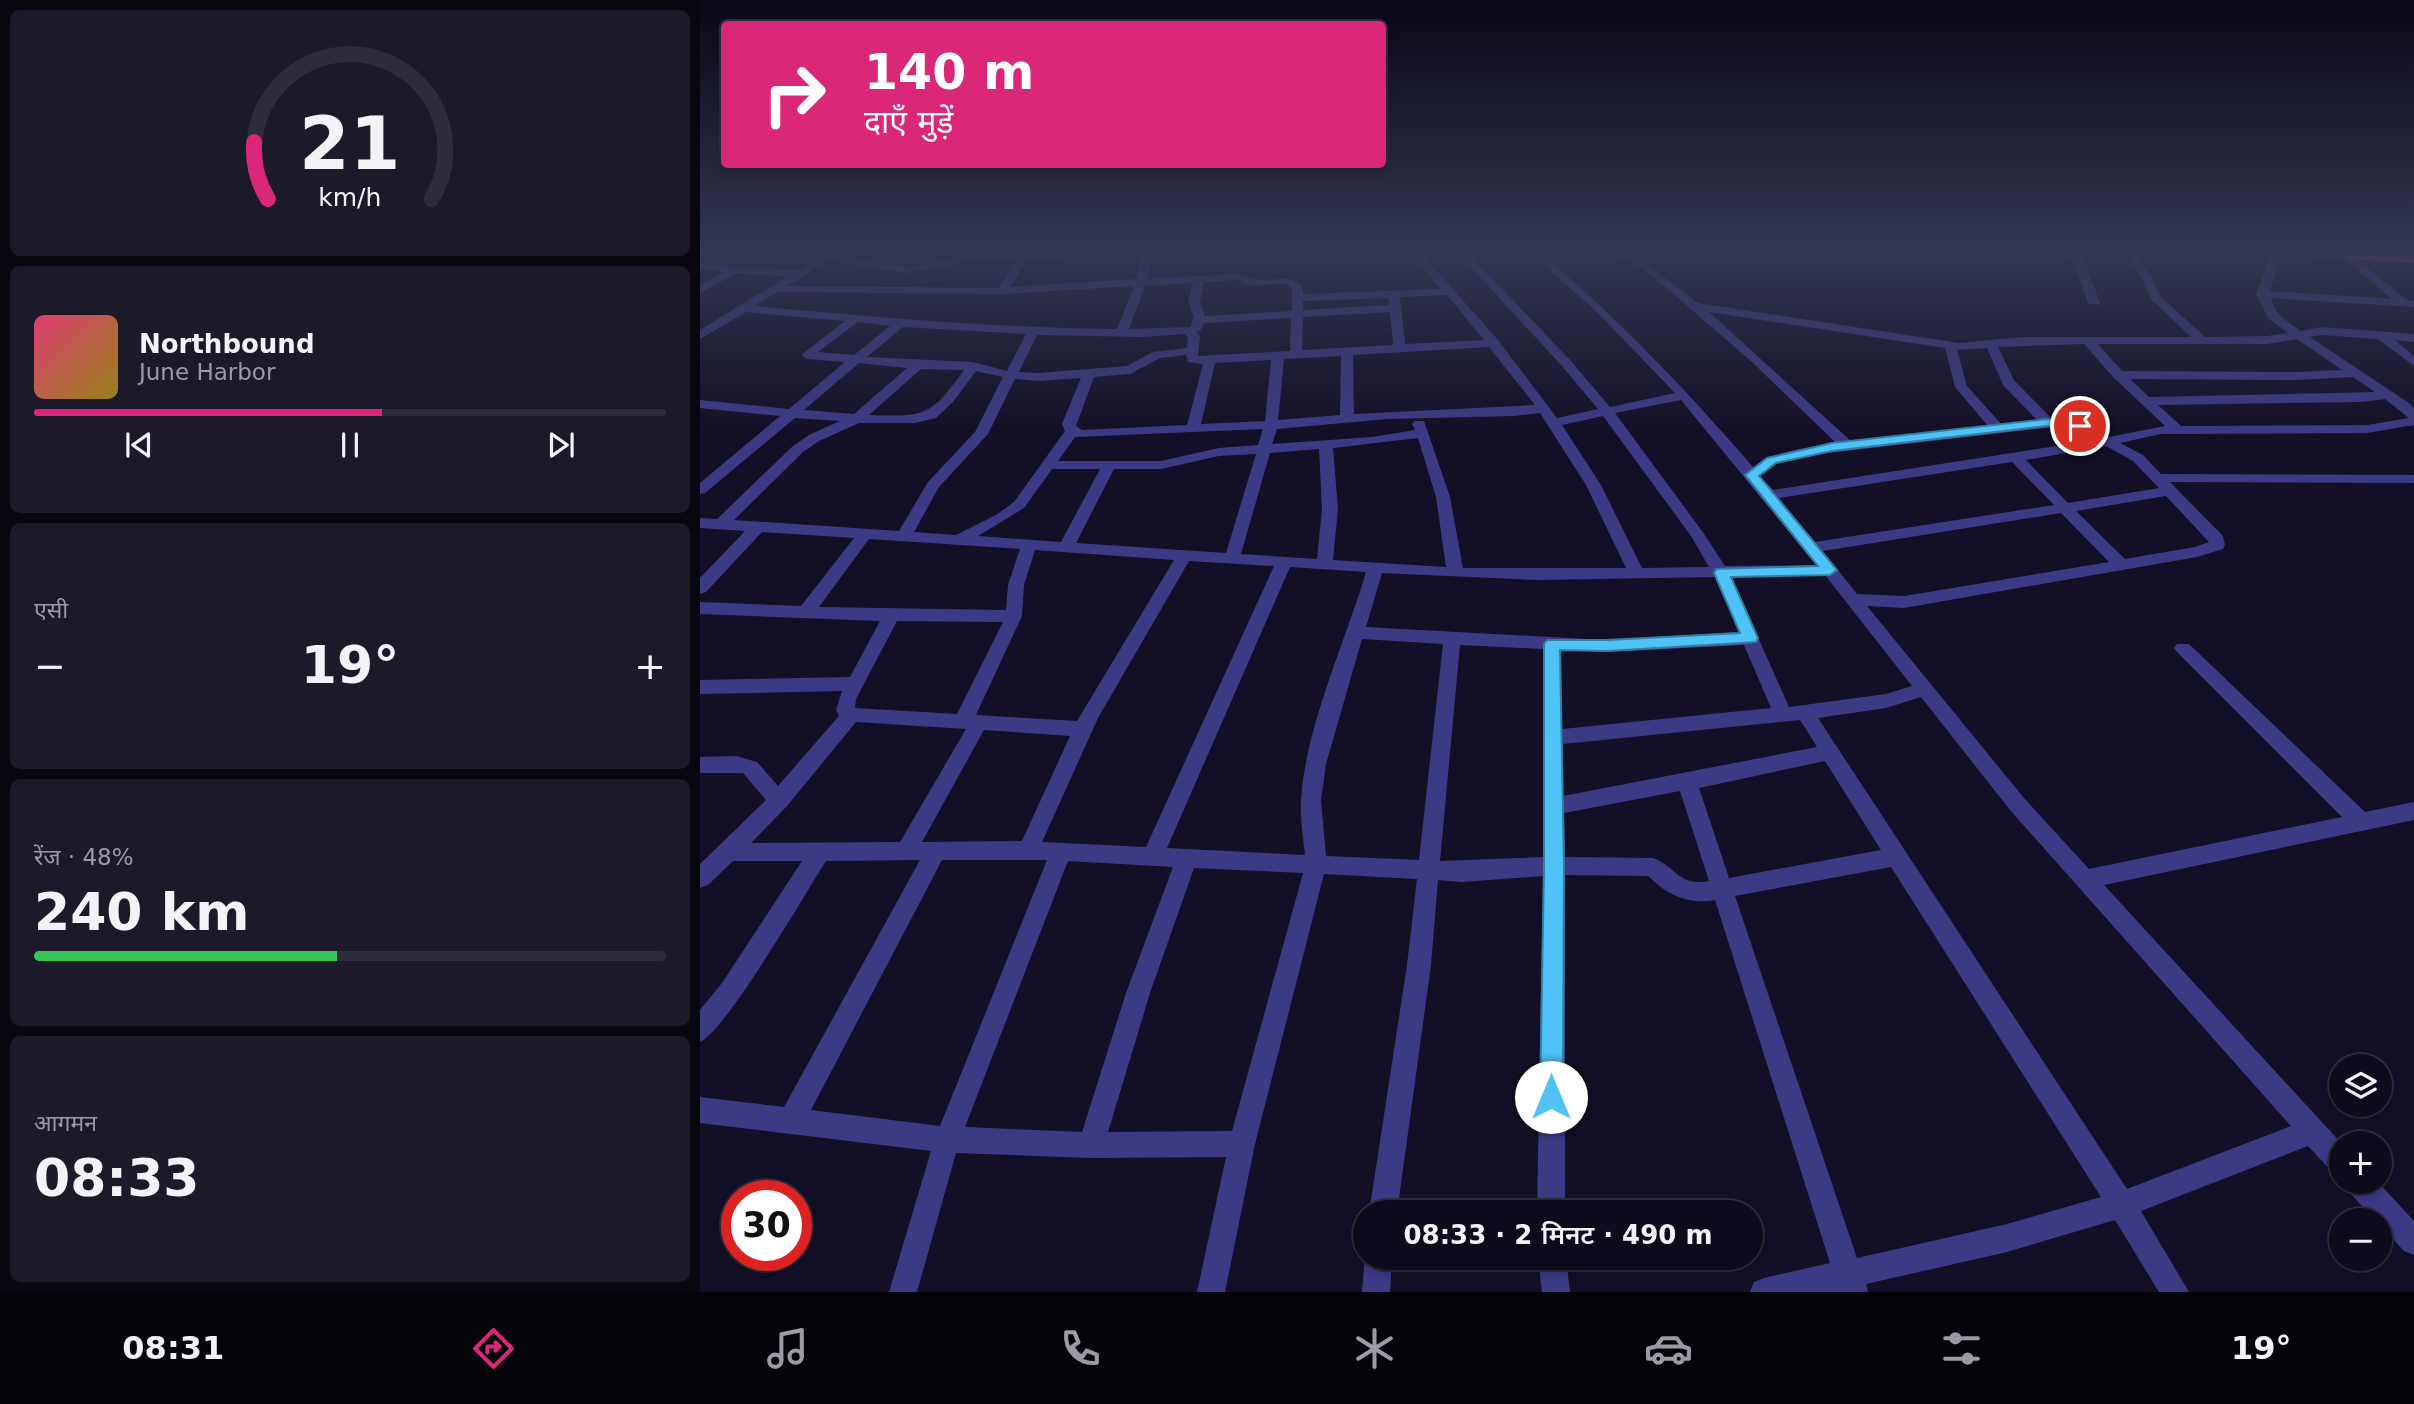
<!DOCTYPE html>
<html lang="hi">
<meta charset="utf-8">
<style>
:root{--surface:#0e0b1c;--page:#1c1929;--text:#f1f3f6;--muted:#9b9ba3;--line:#2e2b3b;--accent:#db2777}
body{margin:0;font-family:"DejaVu Sans","Noto Sans Devanagari",sans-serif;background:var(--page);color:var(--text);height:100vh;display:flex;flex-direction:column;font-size:26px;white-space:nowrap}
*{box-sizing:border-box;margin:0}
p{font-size:23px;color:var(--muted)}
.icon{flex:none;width:38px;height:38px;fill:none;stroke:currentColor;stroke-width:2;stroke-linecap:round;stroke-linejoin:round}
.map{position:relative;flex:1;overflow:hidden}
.drawer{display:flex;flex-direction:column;gap:10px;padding:10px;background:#08060f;width:700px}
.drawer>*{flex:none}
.hud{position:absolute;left:21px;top:21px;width:665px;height:147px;border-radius:7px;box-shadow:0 4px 10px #0003,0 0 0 2px var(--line);background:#db2777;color:#fff;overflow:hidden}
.controls{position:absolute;left:1629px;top:1054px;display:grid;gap:14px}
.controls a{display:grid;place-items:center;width:63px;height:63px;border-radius:50%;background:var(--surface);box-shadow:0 4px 10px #0003,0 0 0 2px var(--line);font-size:35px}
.speed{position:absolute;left:21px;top:1180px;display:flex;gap:14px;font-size:35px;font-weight:700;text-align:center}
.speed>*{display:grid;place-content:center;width:91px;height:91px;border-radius:50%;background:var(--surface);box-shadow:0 4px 10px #0003,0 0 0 2px var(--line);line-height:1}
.speed .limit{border:10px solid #d22;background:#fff;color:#111}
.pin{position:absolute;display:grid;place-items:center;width:60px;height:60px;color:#fff;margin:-30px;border:4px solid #fff;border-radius:50%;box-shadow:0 2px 7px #0007}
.me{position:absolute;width:77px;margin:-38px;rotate:0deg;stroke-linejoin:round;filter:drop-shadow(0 0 5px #0008)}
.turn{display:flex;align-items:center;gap:24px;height:147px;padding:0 28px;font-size:32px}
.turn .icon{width:91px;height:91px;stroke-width:2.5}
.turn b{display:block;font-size:49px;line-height:60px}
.big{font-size:52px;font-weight:600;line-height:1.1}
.drawer .tile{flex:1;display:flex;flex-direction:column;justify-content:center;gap:10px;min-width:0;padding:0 24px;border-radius:10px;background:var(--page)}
.drawer .dial{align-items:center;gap:0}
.dial svg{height:182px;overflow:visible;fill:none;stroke:var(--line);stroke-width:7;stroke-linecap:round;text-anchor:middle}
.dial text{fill:var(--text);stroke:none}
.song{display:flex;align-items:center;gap:21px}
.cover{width:84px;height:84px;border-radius:10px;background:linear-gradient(135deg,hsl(340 70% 55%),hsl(50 70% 35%))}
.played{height:7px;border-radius:4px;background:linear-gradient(90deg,var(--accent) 55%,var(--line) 55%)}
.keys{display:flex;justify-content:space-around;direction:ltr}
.heat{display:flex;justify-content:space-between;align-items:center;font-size:38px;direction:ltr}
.charge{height:10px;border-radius:5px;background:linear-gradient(90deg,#34c759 48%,var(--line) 0)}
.trip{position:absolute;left:653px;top:1200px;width:410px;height:70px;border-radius:35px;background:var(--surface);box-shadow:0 4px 10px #0003,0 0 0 2px var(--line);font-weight:600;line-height:70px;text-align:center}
.dock{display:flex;height:112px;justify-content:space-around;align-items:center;background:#06040b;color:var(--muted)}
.dock .icon{width:49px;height:49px}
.dock .active{color:var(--accent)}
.dock b{font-size:32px;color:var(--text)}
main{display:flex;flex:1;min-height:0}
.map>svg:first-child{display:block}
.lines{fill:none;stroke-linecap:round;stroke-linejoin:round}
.minor{fill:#3d3a85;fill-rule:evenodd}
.highway{fill:#ff4fa3;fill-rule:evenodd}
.route{fill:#4fc3f7;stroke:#337fa1;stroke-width:2}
</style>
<main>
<section class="drawer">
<div class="tile dial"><svg viewBox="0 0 100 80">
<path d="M14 69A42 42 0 1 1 86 69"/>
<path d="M14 69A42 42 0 0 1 8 44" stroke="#db2777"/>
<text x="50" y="56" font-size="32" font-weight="700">21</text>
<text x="50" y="72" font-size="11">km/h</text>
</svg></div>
<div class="tile">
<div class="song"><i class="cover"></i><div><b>Northbound</b><p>June Harbor</p></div></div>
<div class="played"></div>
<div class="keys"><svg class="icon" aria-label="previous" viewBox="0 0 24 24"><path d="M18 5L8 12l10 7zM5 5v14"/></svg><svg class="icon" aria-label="pause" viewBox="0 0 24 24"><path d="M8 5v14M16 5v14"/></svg><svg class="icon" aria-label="next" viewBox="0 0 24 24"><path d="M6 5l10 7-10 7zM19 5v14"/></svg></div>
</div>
<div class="tile"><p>एसी</p>
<div class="heat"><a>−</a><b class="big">19°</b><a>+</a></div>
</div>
<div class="tile"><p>रेंज · 48%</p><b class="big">240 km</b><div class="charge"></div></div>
<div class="tile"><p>आगमन</p><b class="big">08:33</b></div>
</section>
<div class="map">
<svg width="1714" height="1292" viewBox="0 0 1714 1292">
<rect width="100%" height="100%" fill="#130f26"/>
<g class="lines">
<g class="minor">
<path d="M129,251h12l-4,4 70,12 56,-11 99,-5h59l-5,3 -88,5 -18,28 126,-8 7,-28h10l-6,28 83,-5c10,0 14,2 22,5 18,4 34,-7 50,7l1,8 138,-5 -32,-38h10l79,89 59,78 41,-9 -36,-43 -106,-115h10l104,109 40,47 65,-14 -79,-82 -68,-60h11c79,68 146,137 214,216 24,-17 56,-20 84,-23l-84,-81 -77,-67 -31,-25 -37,-20h13l20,9 57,43 261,40 64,-6h168l-40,-38 -9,-21 -17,-27h10l17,26 8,19 45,41 62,-1 21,-3 -19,-14 -13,-25 16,-43h10l-12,40 122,8 -52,-44 9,-2 58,47 7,1v6l-143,-9c4,18 16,23 30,33l21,-4 92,7v8l-19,-2 19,16v10l-36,-27 -56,-4 -12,2 99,66 5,5v17l-47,8 -206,1 -41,9 23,12 18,19 253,1v8l-244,-1 53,54 2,9 -2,4 -26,8 -293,51 -37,-2 157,192 65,71 253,-52 -165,-165 -3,-4 3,-4h12l176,168 49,-10v18l-310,65 238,259v33l-9,-4 -25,-27 -167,65 48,81h-30l-44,-72 -108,32 -141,32 2,8h-118l4,-10 10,-4 66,-15 -115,-363c-27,5 -48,-5 -67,-24l-83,-1v338h-28l6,-337 -81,6 -24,-2 -7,85 -34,248h-28l38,-248 10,-86 -93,-5 -69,270 -30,148h-28l29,-135 -135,1 -135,-5 -39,139h-28l42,-141 -231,-28v-26l84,10 136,-247 -94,1c-20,31 -100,170 -126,181v-32l22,-27 80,-122h-69l-25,24 -8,3v-24l66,-64 -23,-27h-43v-16l36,-1 21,6 21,24 61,-70 -3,-6 6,-19 -142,3v-14l150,-3 30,-56 -180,-7v-12l101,4 53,-68 -92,-6 -56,60 -6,2v-16l45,-47 -45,-3v-10l17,1 76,-73 16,-11 31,-14 -45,-3 -90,75 -5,1v-11l80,-67 -80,-8v-8l89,9 56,-47 -38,-3 -6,-4 44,-34 -99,-9 -46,27v-9l88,-54 -51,-3 -37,20v-8l24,-13 -24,-4v-6l35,5 63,3zM317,259l-18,29 -212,-2 42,-26 78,13 56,-11zM539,280l9,5 39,-1 5,5v22l-87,5 -5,-14 4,-20zM493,283l-5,19 6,15 -4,10 -61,2 16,-43zM434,286l-17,43c-121,-1 -241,-12 -362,-23l22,-14 225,2zM747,295l37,45 -79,4 -5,-47zM689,298v7l-86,5v-9zM690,312l3,33 -91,5 1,-33zM1009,312l236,36 10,39 33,39 -136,16zM591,318l-1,33 -92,5 2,-20 -4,-5h4l4,-8zM158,322l32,4 -36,29 -36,-3zM203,327l123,7 -19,37 -34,-9 -106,-5zM485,334l3,3 -1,11 -34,4 -26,14 -89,7 -19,-1 18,-37 105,2zM1597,339l45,31 -46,2 -174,-1 -24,-27h169zM1384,344l30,34 51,48 -56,11 -24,-14 -23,-5 -10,1 -38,-39 -16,-33zM789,347l46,58 -181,9 -1,-59zM1287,348l16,37 35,36 -36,4 -35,-39 -10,-36zM486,355l2,7 15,2 -16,61 -105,5 -6,-4 18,-49 36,-3 30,-16zM641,356l-1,59 -62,5 6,-61zM571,360l-6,61 -64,3 14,-61zM159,363l48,5 -53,46 -50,-4zM221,369l43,1c-33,46 -38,47 -95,45zM276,371l27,6 -28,55 -47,50 -29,49 -165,-11 69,-68 16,-11 40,-18h56l21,-5 17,-16zM1653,377l22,15 -226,5 -19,-18 166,1zM381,378l-19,46 3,7 -51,71 -18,13 -40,20 -42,-3 25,-45 49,-53 27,-55 23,2zM1685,399l24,19 -42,7 -186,1 -23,-21 203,-3zM981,400l135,165 -91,1 -23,-35 -87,-118zM840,413l46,72 40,83h-163l-13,-71 -26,-76h-10l-2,3 3,6 -43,7 -100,7 5,-15 110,-10 126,-3zM903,416l88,120 18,31 -67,1 -41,-83 -39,-60zM1362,426l14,3 19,11 -322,50 -13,-14 16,-12 34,-9zM563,429l-5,16 -39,3 -58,13h-103l17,-24zM718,438l18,59 10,70 -113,-7 5,-51 -5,-61zM1406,446l27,15 26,27 -91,15 -42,-43zM619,449l3,60 -5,50 -76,-5 29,-101zM556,454l-30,99 -150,-10 38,-74h47l58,-13zM1312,462l42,43 -239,37 -36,-44zM352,469h48l-39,73 -83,-6 46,-28zM1466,496l43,46 -14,5 -70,12 -49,-48zM1361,513l48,49 -205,34 -47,-2 -34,-43zM169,539l151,10 -12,36 -2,25 -187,-3zM335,550l139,10 -97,161 -101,-6 46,-99 2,-31zM489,561l85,5 -128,281 -104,-5 56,-124zM590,567l76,5c-21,71 -61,156 -65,229 -1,18 2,36 4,54l-138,-7zM682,573l155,7 178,-3 24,55 -132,8 -241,-13zM1125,575l87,111 -26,8 -97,13 -58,-130zM197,621l106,1 -46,92 -102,-6 1,-9zM662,639l81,5 -24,216 -93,-4 -5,-56 5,-36zM760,645l83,4v208l-103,4zM1044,645l27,63 -209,21 -1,-79 46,2zM1221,697l89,113 281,316 -164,63 -309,-471 68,-10zM1100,720l17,27 -254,49v-52zM156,722l110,7 -66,113 -149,1 36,-37zM284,730l86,6 -48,105 -100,1zM1125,761l56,89 -152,28 -30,-90zM980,791l29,90c-31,6 -33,-15 -56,-23l-88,-1 -1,-44zM242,860h105l-107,266 -129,-16zM368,861l105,6 -47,126 -44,139 -117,-5zM1191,867l210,330 -94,27 -150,34 -122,-362zM494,868l109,5 -71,258 -124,1 42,-139z"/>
<polygon points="1350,251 1364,251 1383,257 1400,303 1398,305 1388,303 1374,261"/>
<polygon points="1645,1181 1677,1181 1714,1221 1714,1255 1704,1251 1680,1225 1680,1220 1675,1220 1648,1191"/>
<polygon points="665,1255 665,1258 692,1258 690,1292 662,1292"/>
<polygon points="838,1258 866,1258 870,1292 842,1292"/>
</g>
<polygon class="highway" points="1584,251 1644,251 1714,255 1714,263 1590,255"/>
</g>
<linearGradient id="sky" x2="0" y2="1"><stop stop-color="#0a0815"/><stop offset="0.58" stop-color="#333752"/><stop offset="1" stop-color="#333752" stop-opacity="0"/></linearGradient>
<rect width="1714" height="432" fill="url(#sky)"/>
<polygon class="route" points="1347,419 1380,422 1386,426 1380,429 1347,426 1132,451 1076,463 1059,476 1137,570 1130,575 1031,577 1058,638 1056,642 907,651 860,650 864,866 863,1097 859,1105 851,1108 843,1105 840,1097 844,866 844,644 847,640 907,640 1040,633 1014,573 1016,569 1118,566 1045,475 1067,458 1132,443"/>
</svg>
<div class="controls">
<a><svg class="icon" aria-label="layers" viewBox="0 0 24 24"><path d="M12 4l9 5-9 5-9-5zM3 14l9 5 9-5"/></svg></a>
<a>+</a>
<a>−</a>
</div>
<div class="speed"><div class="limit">30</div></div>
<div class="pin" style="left:1380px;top:426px;background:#d93025"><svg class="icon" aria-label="arrive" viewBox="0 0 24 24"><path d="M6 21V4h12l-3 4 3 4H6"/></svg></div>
<svg class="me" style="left:851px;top:1097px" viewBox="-20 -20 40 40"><circle r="19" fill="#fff"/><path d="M0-13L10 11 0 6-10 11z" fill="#4fc3f7"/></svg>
<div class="trip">08:33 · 2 मिनट · 490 m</div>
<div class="hud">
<div class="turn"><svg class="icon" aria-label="right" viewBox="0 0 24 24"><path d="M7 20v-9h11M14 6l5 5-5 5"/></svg><div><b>140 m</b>दाएँ मुड़ें</div></div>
</div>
</div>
</main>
<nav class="dock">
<b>08:31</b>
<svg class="icon active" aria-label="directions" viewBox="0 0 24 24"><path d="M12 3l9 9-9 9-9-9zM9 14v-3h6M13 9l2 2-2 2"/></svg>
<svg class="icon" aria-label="music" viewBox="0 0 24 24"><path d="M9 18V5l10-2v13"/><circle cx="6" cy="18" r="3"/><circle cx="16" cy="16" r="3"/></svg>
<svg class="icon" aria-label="phone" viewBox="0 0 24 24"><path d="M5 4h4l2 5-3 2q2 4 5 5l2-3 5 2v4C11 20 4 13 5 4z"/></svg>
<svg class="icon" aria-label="climate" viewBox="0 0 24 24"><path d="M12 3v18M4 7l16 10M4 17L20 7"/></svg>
<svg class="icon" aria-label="car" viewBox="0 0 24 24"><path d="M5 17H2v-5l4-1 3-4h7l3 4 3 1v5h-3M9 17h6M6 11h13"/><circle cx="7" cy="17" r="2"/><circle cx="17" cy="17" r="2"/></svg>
<svg class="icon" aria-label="filters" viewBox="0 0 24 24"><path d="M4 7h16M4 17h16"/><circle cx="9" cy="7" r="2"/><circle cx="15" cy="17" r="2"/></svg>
<b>19°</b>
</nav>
